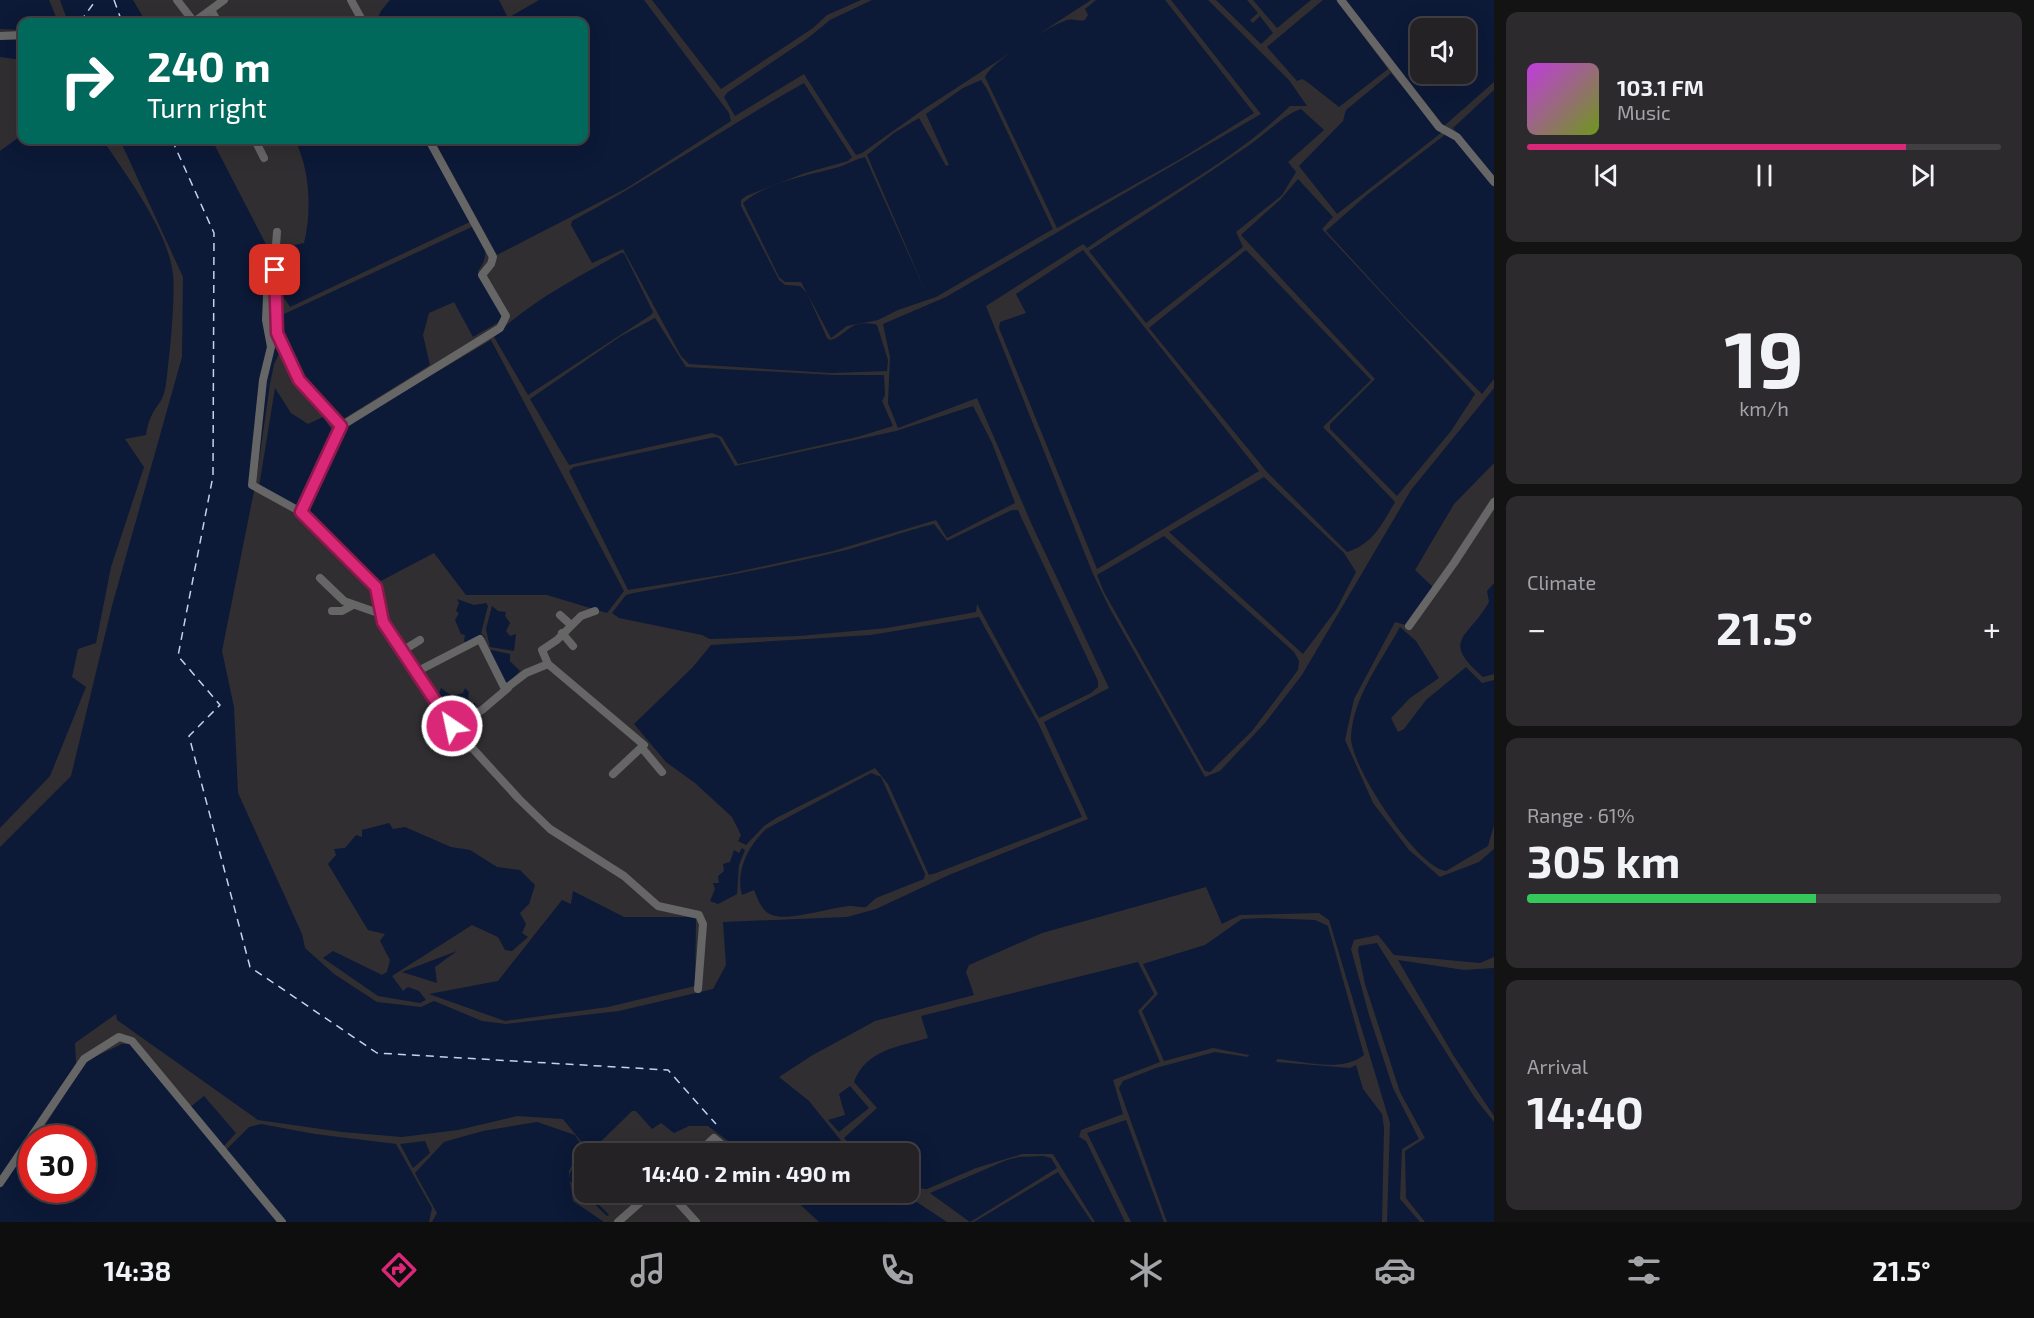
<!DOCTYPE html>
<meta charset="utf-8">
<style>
:root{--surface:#242225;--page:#2c2a2d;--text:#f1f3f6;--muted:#a3a4a7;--line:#413f42;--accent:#db2777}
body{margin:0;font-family:"Exo 2",sans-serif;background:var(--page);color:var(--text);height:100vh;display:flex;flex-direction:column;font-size:22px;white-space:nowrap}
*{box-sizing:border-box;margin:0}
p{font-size:20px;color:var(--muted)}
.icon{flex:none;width:33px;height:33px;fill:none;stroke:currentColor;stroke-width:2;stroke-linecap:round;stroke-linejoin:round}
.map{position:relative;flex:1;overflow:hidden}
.drawer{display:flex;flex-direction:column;gap:12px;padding:12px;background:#141314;width:540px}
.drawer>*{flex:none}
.hud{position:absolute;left:18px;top:18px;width:570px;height:126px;border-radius:12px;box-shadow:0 6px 24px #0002,0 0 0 2px var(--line);background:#00695c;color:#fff;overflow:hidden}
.buttons{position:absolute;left:1410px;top:18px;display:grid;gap:12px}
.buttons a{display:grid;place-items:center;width:66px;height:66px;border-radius:12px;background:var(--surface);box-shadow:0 6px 24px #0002,0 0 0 2px var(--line);font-size:30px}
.speed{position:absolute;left:18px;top:1125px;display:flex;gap:12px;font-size:30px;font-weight:700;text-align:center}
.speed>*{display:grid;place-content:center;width:78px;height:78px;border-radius:50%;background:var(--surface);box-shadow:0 6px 24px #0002,0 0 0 2px var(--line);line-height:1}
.speed .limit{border:9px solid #d22;background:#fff;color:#111}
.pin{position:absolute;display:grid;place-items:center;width:51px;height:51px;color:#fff;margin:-26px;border-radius:12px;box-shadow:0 3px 9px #0006}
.me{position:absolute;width:66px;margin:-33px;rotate:326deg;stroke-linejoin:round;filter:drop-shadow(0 0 4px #0008)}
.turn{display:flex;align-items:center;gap:21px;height:126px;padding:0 30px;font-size:27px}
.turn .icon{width:78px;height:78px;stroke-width:2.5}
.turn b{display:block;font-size:42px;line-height:51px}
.big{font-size:45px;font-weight:700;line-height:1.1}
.drawer .tile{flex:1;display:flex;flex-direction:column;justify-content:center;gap:9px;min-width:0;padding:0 21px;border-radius:12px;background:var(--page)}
.drawer .dial{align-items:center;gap:0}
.dial b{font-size:78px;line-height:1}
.song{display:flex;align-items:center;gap:18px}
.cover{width:72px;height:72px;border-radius:9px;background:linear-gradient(135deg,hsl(290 70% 55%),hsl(80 70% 35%))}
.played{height:6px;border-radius:3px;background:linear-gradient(90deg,var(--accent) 80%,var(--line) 80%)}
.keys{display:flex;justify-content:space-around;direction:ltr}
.heat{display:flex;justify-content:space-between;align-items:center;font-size:33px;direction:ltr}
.charge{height:9px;border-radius:4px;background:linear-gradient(90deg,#34c759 61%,var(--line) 0)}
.trip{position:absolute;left:574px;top:1143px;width:345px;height:60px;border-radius:12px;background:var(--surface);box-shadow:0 6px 24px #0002,0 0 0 2px var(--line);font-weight:700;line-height:60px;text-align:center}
.menu{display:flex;height:96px;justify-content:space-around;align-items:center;background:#0e0e0f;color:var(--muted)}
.menu .icon{width:42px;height:42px}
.menu .on{color:var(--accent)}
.menu b{font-size:27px;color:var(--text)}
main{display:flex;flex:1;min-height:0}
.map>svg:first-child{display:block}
.water{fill:#0c1937;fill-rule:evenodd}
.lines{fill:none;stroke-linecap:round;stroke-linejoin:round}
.ferry{stroke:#c0d3f7;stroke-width:1.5;stroke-dasharray:8 6;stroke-linecap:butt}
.minor{stroke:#666667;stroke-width:8}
.route-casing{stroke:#8e194d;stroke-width:15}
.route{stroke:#db2777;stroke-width:10}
</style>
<main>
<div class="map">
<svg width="1494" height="1222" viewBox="0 0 1494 1222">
<rect width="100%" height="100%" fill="#302e31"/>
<g class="water">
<polygon points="0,0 49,0 58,22 22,22 22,30 0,29"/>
<polygon points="60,0 133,0 146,22 68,22"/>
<polygon points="390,0 499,0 508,18 539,0 644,0 729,113 731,121 627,188 497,255 434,140 584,140 584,22 376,22 381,11"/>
<polygon points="652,0 861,0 827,15 813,28 721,89"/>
<polygon points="872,0 1091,0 924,109 862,153 856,155 804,74 735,116 724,97 728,92 808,38 830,20"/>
<path d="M1096,0h69l89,113 -72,45 -125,70 -72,-151c7,-16 64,-51 82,-57 6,-2 11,2 18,0l3,-5 -3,-6z"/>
<path d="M1171,0h37l81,80 18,26h-17c-59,58 -136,95 -203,142l-4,-4 -97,62 107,268 17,35 95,168 15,-6 45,-48 37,-48 109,-185 83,-102v75l-40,41 -39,66 20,19 -29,36 -11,-3 -41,77 -9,41 28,63 36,47 31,27 39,-15 15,-13v108l-14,6 -86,-8 -16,-20 -24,5 -3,9 18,66 24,73 26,51 -17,10 -2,50 20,23h-33l3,-99 -61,-203 -10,-7 -79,2 -18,9 -16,-37 -164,46 -73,32 -3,7 8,23 -99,26 -64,35 -32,21 30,24 42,52h-107l-36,-27h-19l-15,7 -13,-10 -9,6 -16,-18h-4l-43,42 -4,1c0,7 -6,10 -8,17 -6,16 23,32 32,44l-2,1 -37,-35 3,20 31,21h-172l5,-9 -22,-40 29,-31 39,-11 54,-9 38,13 7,11 -13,25 1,8v-6l14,-28 -21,-26 -46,-3 -59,14 -56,7 -60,-5 -84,-12 -141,-100 -1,-6 -41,29 1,21 -76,113v-330l71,-71 41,-170 70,-249 1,-80 -63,-137h92l59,114 3,31 -3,41 11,22 -8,16 -4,20 -14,97 -34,170 12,56 4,86 64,141 3,14 29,26 43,28 44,5 13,-6 48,20 24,3 113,-13 94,-22 13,-24 -3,-43 124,-5 29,-8 73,-34 139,-56 -44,-97 65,-34 -77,-163 -55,-127 -79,30 -10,-25 2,-46 -7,-33 63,-27 315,-183z"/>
<polygon points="1216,0 1247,0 1258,13 1250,20 1253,23 1260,16 1273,33 1261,44"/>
<polygon points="1253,0 1311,0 1277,28"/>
<polygon points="1323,0 1336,0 1388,69 1339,107 1306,81 1302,79 1297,81 1267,47"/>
<path d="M1345,0h149v82l-50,44zM1420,28h46v46h-46z"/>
<polygon points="0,40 22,40 22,60 0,57"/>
<polygon points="1391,73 1441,133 1337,214 1299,166 1343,121 1346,110"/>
<path d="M981,80l6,9 66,140 -117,68 -38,13 -20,10 -31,6 -16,12 -30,-56h-16l-6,-5 -36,-74c26,-22 64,-27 96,-36 9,-3 17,-8 26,-10l62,138 -60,-140 27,-22 25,-15 27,48 3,-1 -23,-51 37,-26z"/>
<path d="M804,83l48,74 -4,4 -43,12 -59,23 -5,4v6l38,74 6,5 15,1 7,7 20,45 3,2c16,-3 18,-21 44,-16l3,1 11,35 -1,11 -56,2 -142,-9 -8,-8 -58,-107 -31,14 -21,-38 1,-4c80,-43 154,-94 232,-138z"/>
<polygon points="1494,90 1494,177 1453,128"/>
<path d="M1301,109l23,21 -36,32 8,10 -14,23 -46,37 7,15 -97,76 -57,-72c53,-35 107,-69 159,-105 14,-9 38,-33 53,-37z"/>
<polygon points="1446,134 1454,139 1494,187 1494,379 1482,394 1404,316 1326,231 1368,194"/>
<path d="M22,135v5h81c24,37 64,88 70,134 2,20 -2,70 -5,92 -1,9 -2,29 -8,36 -8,11 -12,19 -14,33l-21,4 19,28 -33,100 -15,76 -18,6 -6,28 14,10 -36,89 -50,52v-677z"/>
<path d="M295,140h131l46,81 -182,86 -9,-14 -3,-37 7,-9 19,-4c8,-32 6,-73 -9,-103z"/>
<polygon points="1298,179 1333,217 1322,229 1475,394 1451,431 1397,496 1330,429 1330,424 1375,379 1241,235 1281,199"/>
<path d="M474,226c9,19 18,26 4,45l2,6 22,40 -3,5 -26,15 -19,-35 -25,11 -6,22 7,30 -90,56c-22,-25 -52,-55 -59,-89 -1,-5 2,-12 3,-18z"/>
<polygon points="1083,250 1259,471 1097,569 999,328 1000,322 1026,313 1016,294"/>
<path d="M1246,250l125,130 -48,47 72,75c-13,22 -22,42 -48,50l-80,-80 -118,-144z"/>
<path d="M621,253h3l29,59 -2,3 -123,80 -34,-58c36,-36 83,-59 127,-84z"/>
<polygon points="655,318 686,367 834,375 884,375 885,395 882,401 893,426 857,437 738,464 722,437 712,433 569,465 530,399 621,336"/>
<polygon points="491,340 624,591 607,613 547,595 466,595 434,553 377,583 304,510 344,427"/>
<polygon points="275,388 291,413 308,424 323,417 334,433 297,508 259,487"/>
<polygon points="973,406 992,443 1015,503 947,538 936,520 833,551 727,574 628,590 569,471 574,467 715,437 719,438 735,466 896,431"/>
<polygon points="1264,477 1344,553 1356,572 1336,610 1303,654 1169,532"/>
<path d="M1012,510h6l3,7 77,164v6l-7,6 -52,25 -62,-114 -1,8 -89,16 -88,8 -89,3 -8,-4 -83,-17 -7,-5 14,-18 8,-2c71,-13 142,-26 212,-43 30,-8 58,-19 88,-26l13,17z"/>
<polygon points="1164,536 1294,652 1299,661 1298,670 1252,731 1210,772 1205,771 1104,592 1097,575"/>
<path d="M1494,583v91l-11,3c-43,-38 -15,-38 6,-75l-2,-11z"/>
<polygon points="457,599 474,605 486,603 488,606 481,633 485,637 483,639 467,644 464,641 465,635 461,634 455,620 459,613 456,611 459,603"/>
<polygon points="492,606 498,611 506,612 505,616 510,623 506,631 510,636 516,634 514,651 490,647 486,629"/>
<polygon points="979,617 1038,723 1082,817 936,873 929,875 888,784 875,768 776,818 764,826 746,845 738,841 741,835 732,817 695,783 666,762 634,724 692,668 711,645 871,635"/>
<path d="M1400,627l16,14 23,37 -29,20 -19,20 7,14 6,-3 22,-29 40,-33 16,16 12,-3v145l-6,21 -42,25c-29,-3 -97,-107 -95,-135 3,-41 30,-74 49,-109z"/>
<polygon points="491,650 510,654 510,661 520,671 506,685 487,654"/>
<polygon points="441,688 452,696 463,693 465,688 469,692 468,697 471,703 475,703 478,709 469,708 452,715 438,697"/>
<path d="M871,773l10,4 44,97 -1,5 -48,19 -10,9c-5,1 -9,-1 -14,-1 -19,0 -62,16 -80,9 -11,-4 -14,-16 -18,-25l-12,5c-7,-24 7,-50 24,-66z"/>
<polygon points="389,823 393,829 405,827 451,847 470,850 497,867 520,870 535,885 529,904 520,913 526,924 522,933 528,937 512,951 505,950 498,937 472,925 392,976 403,991 408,987 419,991 426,1000 420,1003 378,996 323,958 333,951 382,975 387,972 390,960 380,941 385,934 368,930 328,864 336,855 334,849 345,848 356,835 362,837 362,830"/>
<polygon points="742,848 745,850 739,865 737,894 718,904 710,901 715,889 713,883 719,883 718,876 724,871 723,864 730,862 734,850 739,853"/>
<polygon points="573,891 624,917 696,917 695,986 608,1007 505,1021 429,994 498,981 562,900 571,904"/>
<path d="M1265,918l50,2 13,6 36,129c-22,18 -61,6 -87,4l-1,3 74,6 6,-3 7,24 19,25 2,14 -2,94h-215l-48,-134 4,-7 33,-13 59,-16 33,5 1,-2 -36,-7 -49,13 -22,-50 16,-17 -15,-30 62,-19 37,-26z"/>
<polygon points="1377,943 1475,1098 1494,1122 1494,1222 1425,1222 1406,1198 1405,1151 1425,1138 1400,1092 1365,984 1358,950 1359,946"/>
<polygon points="457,951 435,967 437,983 402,972"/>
<polygon points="1398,960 1464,970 1494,968 1494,1116 1455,1058"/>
<path d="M1138,962l16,32 -16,17 22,51 -47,18 10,34 -42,16 -2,7 7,4 39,81h-30l-42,-68h-31l-46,14 -49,21 -18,-1v-34l-51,-1 -14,-15 33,-30 -23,-26c12,-32 43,-35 74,-44l-7,-22z"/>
<polygon points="122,1044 130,1044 279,1222 0,1222 0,1187 31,1147 32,1190 82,1190 82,1138 37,1138 86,1061"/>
<polygon points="850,1086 869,1108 839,1132 828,1120 845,1115 839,1094"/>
<polygon points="204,1096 236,1133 223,1147 189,1108"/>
<polygon points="1126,1120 1164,1222 1131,1222 1087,1133"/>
<polygon points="261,1124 315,1134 396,1144 432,1208 429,1222 285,1222 226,1150 249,1127"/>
<polygon points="425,1141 430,1153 413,1168 400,1144"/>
<polygon points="1043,1156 1051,1158 1057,1168 970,1222 930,1193 1007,1160 1019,1157"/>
<polygon points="1058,1172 1092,1222 974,1222"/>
<polygon points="788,1193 903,1193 947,1222 819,1222"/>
</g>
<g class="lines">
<g class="ferry">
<polyline points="114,0 122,22"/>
<polyline points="80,22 96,0"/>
<polyline points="172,140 214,233 213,476 178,656 220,705 189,736 250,967 377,1053 668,1070 716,1124"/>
</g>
<g class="minor">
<polyline points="177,0 194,22 224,0"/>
<polyline points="351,0 363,22"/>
<polyline points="1341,0 1439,127 1457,137 1494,182"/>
<polyline points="211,10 218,22"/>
<polyline points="0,36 22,35"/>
<polyline points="255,140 264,158"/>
<polyline points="429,140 493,257 491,264 482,275 506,316 500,328 341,426 301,512 376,587 383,622 452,726 519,799 550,829 624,876 658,906 699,915 703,924 698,989"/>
<polyline points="277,232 275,258 277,333 299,380 341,426"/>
<polyline points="269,249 266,320 271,347 263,380 252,485 301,512"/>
<polyline points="320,578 344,601 381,614"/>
<polyline points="332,611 342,611 353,605"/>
<polyline points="560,615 571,625"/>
<polyline points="1409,626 1454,563 1494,502"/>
<polyline points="562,633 573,646"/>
<polyline points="402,651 420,640"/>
<polyline points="548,664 542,650 557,640 581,616 595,611"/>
<polyline points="416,672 480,639 505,689 526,673 548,664 644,745 613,774"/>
<polyline points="452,726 482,710 508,688"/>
<polyline points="642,748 662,772"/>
<polyline points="697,1154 714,1138 725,1147"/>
<polyline points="0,1183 84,1059 119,1037 132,1041 282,1222"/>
<polyline points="669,1192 696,1222"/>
<polyline points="618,1222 652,1192"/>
</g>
</g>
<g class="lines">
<defs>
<polyline id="route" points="275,270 277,333 299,380 341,426 301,512 376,587 383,622 452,726"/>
</defs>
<use href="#route" class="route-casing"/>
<use href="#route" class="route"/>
</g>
</svg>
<div class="buttons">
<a><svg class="icon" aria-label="sound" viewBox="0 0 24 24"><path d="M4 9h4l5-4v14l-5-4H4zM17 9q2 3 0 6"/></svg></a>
</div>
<div class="speed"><div class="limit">30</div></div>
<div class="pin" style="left:275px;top:270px;background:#d93025"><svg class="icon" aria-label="arrive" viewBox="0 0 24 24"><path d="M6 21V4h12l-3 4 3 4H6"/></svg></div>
<svg class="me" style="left:452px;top:726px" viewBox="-20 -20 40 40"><circle r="17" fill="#db2777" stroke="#fff" stroke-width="3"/><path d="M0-11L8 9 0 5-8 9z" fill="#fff"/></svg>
<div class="trip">14:40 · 2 min · 490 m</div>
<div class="hud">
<div class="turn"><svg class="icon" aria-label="right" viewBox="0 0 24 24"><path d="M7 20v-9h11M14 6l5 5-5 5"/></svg><div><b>240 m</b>Turn right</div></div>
</div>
</div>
<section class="drawer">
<div class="tile">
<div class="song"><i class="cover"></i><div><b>103.1 FM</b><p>Music</p></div></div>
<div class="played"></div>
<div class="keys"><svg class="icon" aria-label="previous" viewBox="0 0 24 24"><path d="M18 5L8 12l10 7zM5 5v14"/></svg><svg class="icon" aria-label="pause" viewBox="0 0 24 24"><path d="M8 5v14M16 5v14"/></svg><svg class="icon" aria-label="next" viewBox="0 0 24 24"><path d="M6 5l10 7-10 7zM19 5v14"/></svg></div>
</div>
<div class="tile dial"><b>19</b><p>km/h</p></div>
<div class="tile"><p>Climate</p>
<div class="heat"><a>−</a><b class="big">21.5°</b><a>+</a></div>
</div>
<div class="tile"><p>Range · 61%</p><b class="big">305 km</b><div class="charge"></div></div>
<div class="tile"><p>Arrival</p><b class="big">14:40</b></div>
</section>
</main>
<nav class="menu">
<b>14:38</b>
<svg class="icon on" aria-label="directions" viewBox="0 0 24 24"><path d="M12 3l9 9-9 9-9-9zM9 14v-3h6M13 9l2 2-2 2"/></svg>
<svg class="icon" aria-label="music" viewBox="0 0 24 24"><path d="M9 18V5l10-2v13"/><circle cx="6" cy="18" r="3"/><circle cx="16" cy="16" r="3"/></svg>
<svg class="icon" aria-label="phone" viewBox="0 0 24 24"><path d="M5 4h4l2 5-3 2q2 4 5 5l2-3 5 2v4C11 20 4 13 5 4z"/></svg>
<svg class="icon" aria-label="climate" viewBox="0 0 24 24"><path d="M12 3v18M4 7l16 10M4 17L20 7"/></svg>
<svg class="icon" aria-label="car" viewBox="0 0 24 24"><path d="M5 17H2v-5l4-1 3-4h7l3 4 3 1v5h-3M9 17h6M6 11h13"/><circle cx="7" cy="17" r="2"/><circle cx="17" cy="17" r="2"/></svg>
<svg class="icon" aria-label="filters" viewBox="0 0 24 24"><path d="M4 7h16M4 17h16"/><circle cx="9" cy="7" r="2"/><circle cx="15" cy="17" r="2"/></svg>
<b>21.5°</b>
</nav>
